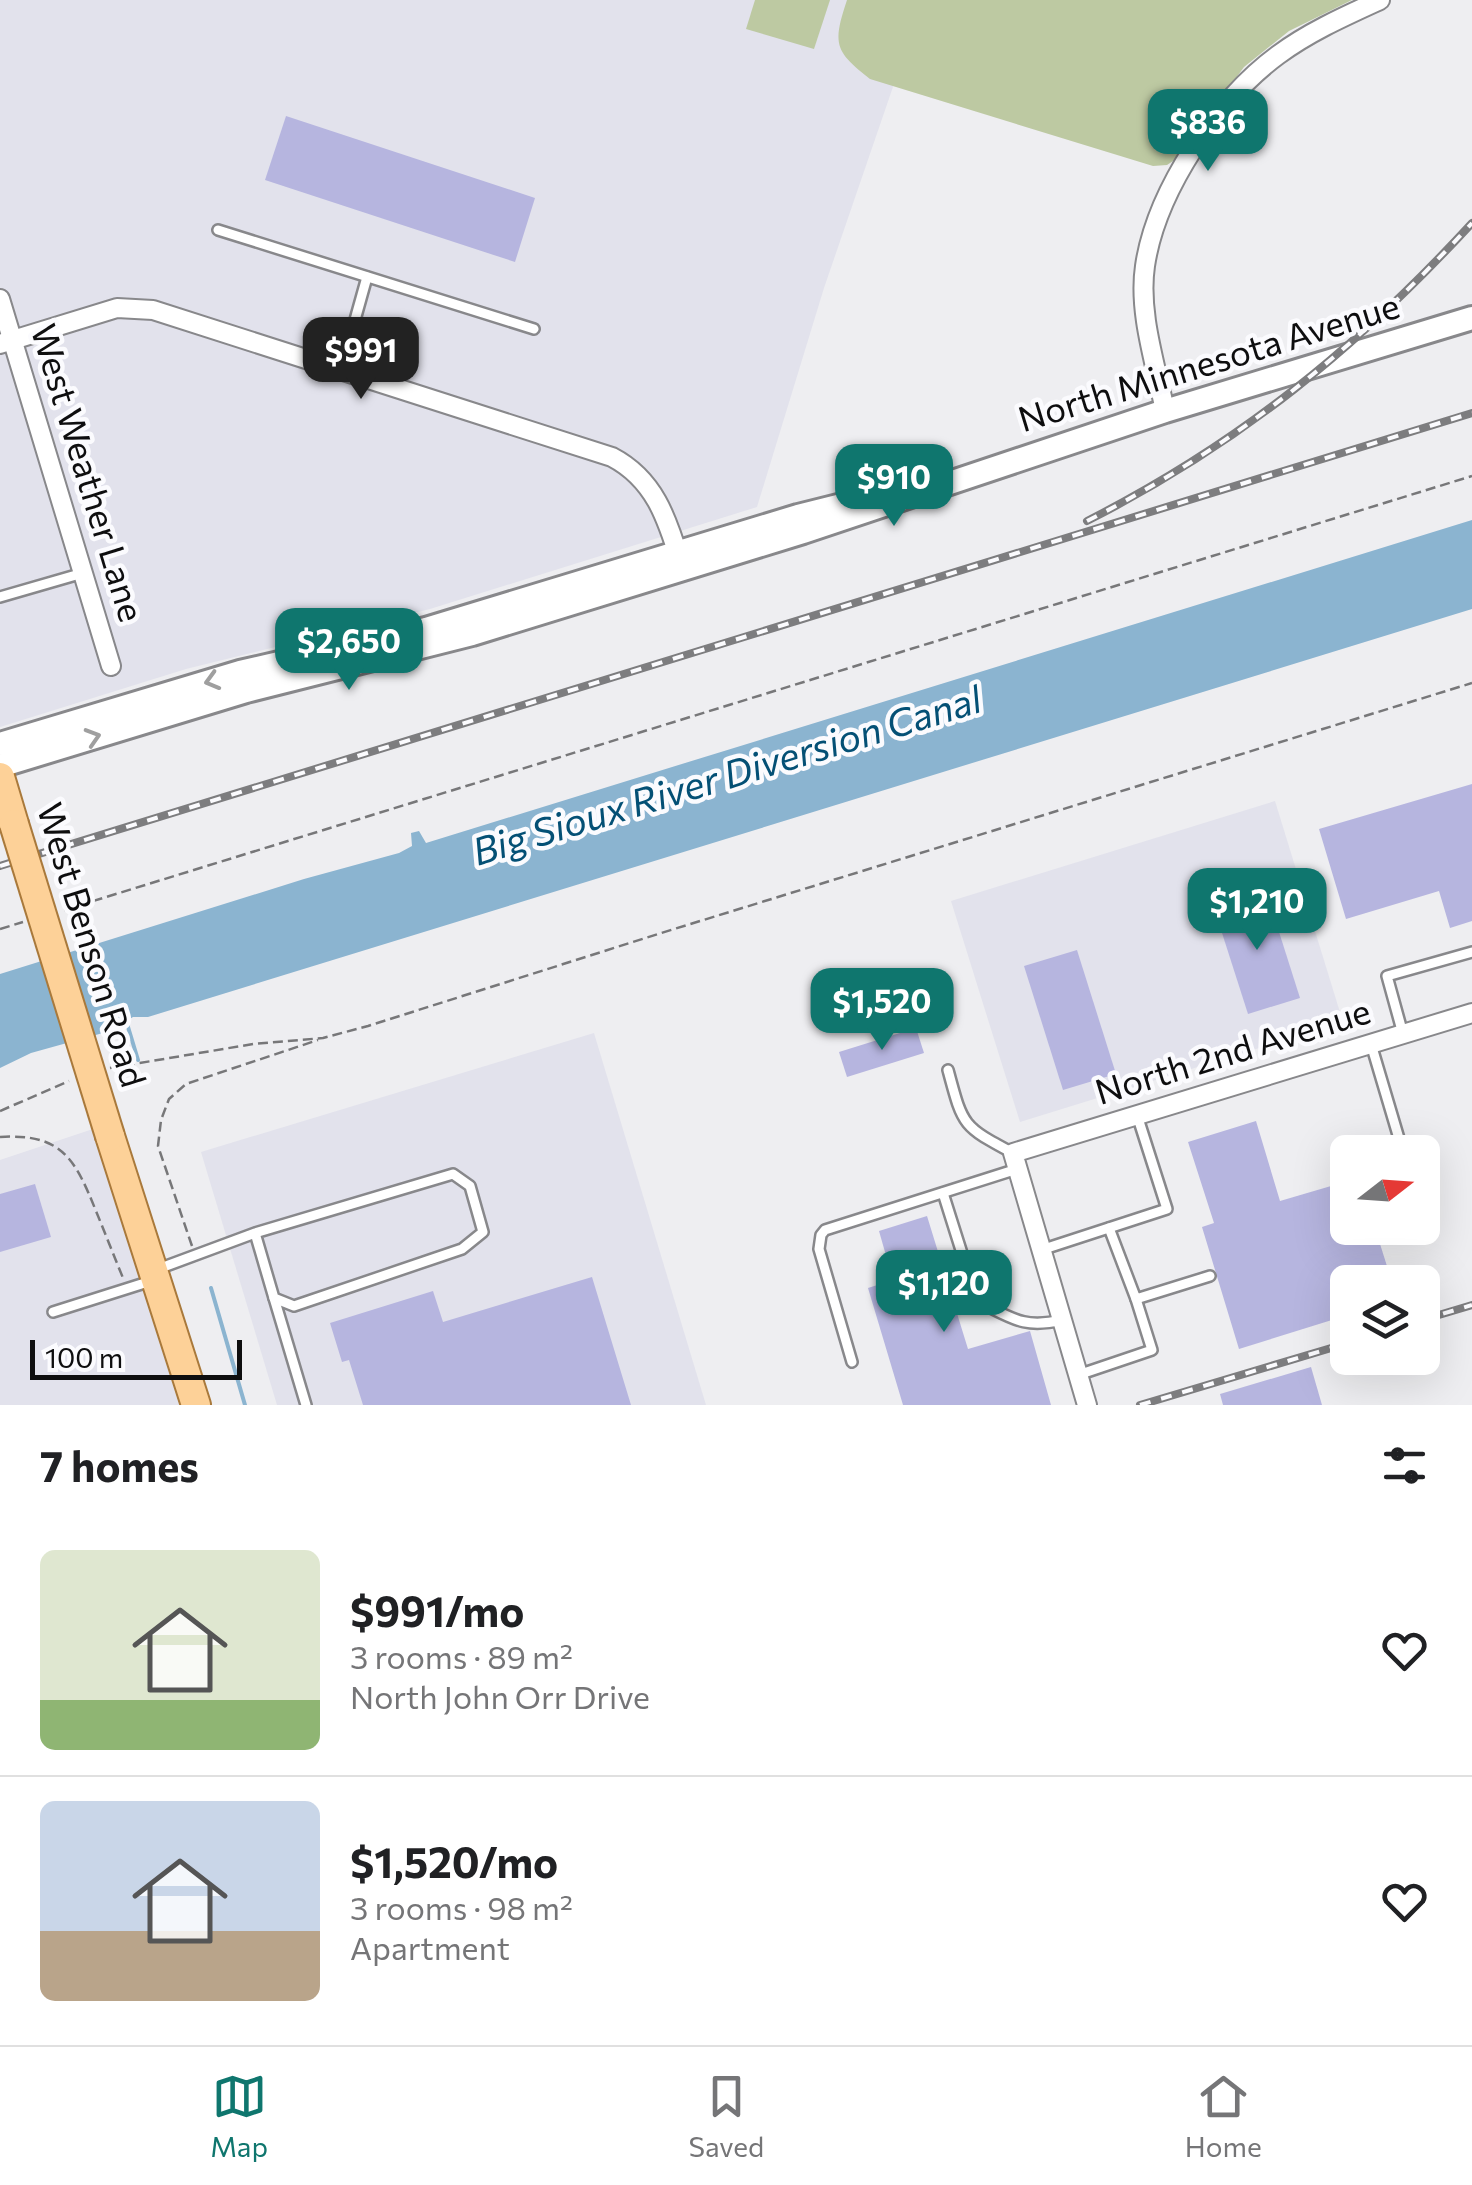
<!DOCTYPE html>
<html lang="en">
<head>
<meta charset="utf-8">
<style>
	:root { --surface:#fff; --page:#f2f2f2; --text:#202124; --muted:#757577; --line:#e0e0e0; --accent:#0f766e }
	body { margin:0; font-family:Commissioner,sans-serif; background:var(--page); color:var(--text); height:100vh; display:flex; flex-direction:column; font-size:38px; white-space:nowrap }
	* { box-sizing:border-box; margin:0 }
	p { font-size:32px; color:var(--muted) }
	.icon { flex:none; width:55px; height:55px; fill:none; stroke:currentColor; stroke-width:2; stroke-linecap:round; stroke-linejoin:round }
	.map { position:relative; height:1405px; overflow:hidden }
	.drawer { display:flex; flex-direction:column; background:var(--surface); flex:1 }
	.drawer>* { flex:none }
	.needle { width:65px; rotate:73deg }
	.controls { position:absolute; left:1330px; top:1135px; display:grid; gap:20px }
	.controls a { display:grid; place-items:center; width:110px; height:110px; border-radius:15px; background:var(--surface); box-shadow:0 10px 40px #0002; font-size:50px }
	.scale { position:absolute; left:30px; bottom:25px; width:212px; box-sizing:border-box; padding-left:10px; border:5px solid #0e0e0f; border-top:0; font-size:28px; line-height:35px; white-space:nowrap; color:#0e0e0f; -webkit-text-stroke:8px #fbfbfe; paint-order:stroke }
	.price { position:absolute; translate:-50% -85px; padding:0 22px; border-radius:20px; background:var(--accent); color:#fff; font-size:32px; line-height:65px; filter:drop-shadow(0 2px 5px #0008) }
	.price::after { content:''; position:absolute; left:50%; top:60px; width:30px; height:22px; margin-left:-15px; background:inherit; clip-path:polygon(0 0,100% 0,50% 100%) }
	.price.active { background:#222; color:#fff }
	ul { padding:0; list-style:none }
	li { display:flex; align-items:center; gap:30px; height:250px; padding:0 40px }
	li+li { border-top:2px solid var(--line) }
	li span { display:grid; place-items:center; flex:none; width:280px; height:200px; border-radius:15px; color:#555 }
	li>.icon { margin-inline-start:auto }
	span .icon { width:120px; height:120px; fill:#fffc; stroke-width:1 }
	li b { font-size:42px }
	h2 { display:flex; justify-content:space-between; align-items:center; height:120px; padding:0 40px; font-size:42px }
	.menu { display:flex; justify-content:space-around; align-items:center; height:140px; border-top:2px solid var(--line); background:var(--surface); font-size:28px; color:var(--muted) }
	.menu a { display:grid; justify-items:center; gap:5px }
	.menu .active { color:var(--accent) }
	.map>svg:first-child { display:block }
</style>
</head>
<body>
<div class="map">
<svg width="1472" height="1405" viewBox="0 0 1472 1405">
	<rect width="100%" height="100%" fill="#eeeef1"/>
	<g fill="#e2e2ec">
		<path d="M0,0H962L918,14L824,288L757,507L430,609L186,669L0,727Z"/>
		<path d="M1275,801L1343,1022L1020,1122L951,901Z"/>
		<path d="M594,1033L706,1405H277L201,1152Z"/>
		<path d="M93,1129L179,1405H0V1160Z"/>
	</g>
	<g fill="#bdc9a2">
		<path d="M755,0H830L814,49L746,29Z"/>
		<path d="M847,0H1352L1289,31L1244,67L1176,159L1167,165L1153,166L870,79C835,51 832,45 847,0Z"/>
	</g>
	<path fill="#8bb4d0" d="M1472,520V609L148,1017H133L110,1031L31,1053L0,1068V974L304,879L399,853L412,846L411,833L419,831L426,843Z"/>
	<g fill="none" stroke-linecap="round" stroke-linejoin="round">
		<g stroke="#8bb4d0" stroke-width="4">
			<path d="M125,1017L138,1060"/>
			<path d="M211,1288L245,1405"/>
		</g>
	</g>
	<g fill="#b6b5df">
		<path d="M286,116L535,198L515,262L265,180Z"/>
		<path d="M1472,784V921L1450,928L1439,891L1346,919L1319,829Z"/>
		<path d="M1266,891L1300,998L1248,1014L1214,908Z"/>
		<path d="M1077,950L1116,1074L1063,1090L1024,966Z"/>
		<path d="M916,1028L924,1053L847,1077L839,1052Z"/>
		<path d="M1256,1121L1280,1201L1348,1181V1228H1375L1392,1282H1348V1315L1239,1349L1202,1227L1214,1223L1188,1142Z"/>
		<path d="M35,1184L51,1237L0,1252V1194Z"/>
		<path d="M927,1216L968,1349L1030,1331L1051,1405H903L868,1288L893,1280L879,1231Z"/>
		<path d="M592,1277L631,1405H363L349,1360L342,1362L330,1323L433,1291L443,1322Z"/>
		<path d="M1311,1367L1322,1405H1223L1220,1394Z"/>
	</g>
	<g fill="none" stroke-linecap="round" stroke-linejoin="round">
		<defs>
			<g id="lane">
				<path d="M218,230L534,329"/>
				<path d="M341,370L367,277"/>
				<path d="M0,597L83,573"/>
				<path d="M1403,1034L1387,976L1472,952"/>
				<path d="M1371,1044L1403,1152"/>
				<path d="M948,1070C963,1126 962,1126 1013,1153"/>
				<path d="M943,1193L977,1301C1012,1318 1023,1329 1062,1320"/>
				<path d="M1422,1215L1423,1217"/>
				<path d="M1109,1228L1136,1299L1210,1276"/>
				<path d="M1041,1250L1167,1209L1137,1115"/>
				<path d="M158,1269L255,1233L453,1174L470,1186L483,1232L462,1249L294,1306L274,1298L255,1233"/>
				<path d="M274,1298L306,1405"/>
				<path d="M53,1312L151,1281"/>
				<path d="M852,1362L819,1249L821,1235L825,1230L1017,1169"/>
				<path d="M1078,1375L1152,1350L1136,1299"/>
			</g>
			<g id="street">
				<path d="M0,299L111,666"/>
				<path d="M0,344L117,308L153,310L612,457C654,479 667,518 680,561"/>
				<path d="M1165,411C1156,365 1138,313 1145,266C1156,191 1218,99 1278,55C1309,32 1345,16 1380,0"/>
				<path d="M1087,1405L1013,1153L1472,1013"/>
			</g>
			<g id="secondary">
				<path d="M0,744L240,672L426,629L798,516L842,505"/>
				<path d="M0,766L246,691L472,634L803,532L1165,411L1472,318"/>
			</g>
			<g id="primary">
				<path d="M0,777L14,824"/>
				<path d="M110,1136L196,1405"/>
			</g>
		</defs>
		<use href="#lane" stroke="#88888b" stroke-width="14"/>
		<use href="#street" stroke="#88888b" stroke-width="22"/>
		<use href="#secondary" stroke="#88888b" stroke-width="28"/>
		<use href="#primary" stroke="#a9793b" stroke-width="32"/>
		<g stroke="#777779" stroke-width="2.5" stroke-dasharray="10 5" stroke-linecap="butt">
			<path d="M64,910L1472,476"/>
			<path d="M0,929L23,922"/>
			<path d="M110,1068L253,1044L323,1038L368,1026L658,934L1472,683"/>
			<path d="M0,1111L69,1081"/>
			<path d="M0,1137C62,1133 75,1159 96,1211C105,1233 114,1256 123,1278"/>
			<path d="M192,1246L158,1146L161,1120L169,1099L186,1084L318,1040"/>
		</g>
		<use href="#lane" stroke="#fff" stroke-width="9"/>
		<use href="#street" stroke="#fff" stroke-width="18"/>
		<use href="#secondary" stroke="#fff" stroke-width="22"/>
		<use href="#primary" stroke="#fdd198" stroke-width="28"/>
		<defs>
			<g id="rail">
				<path d="M1087,521C1239,444 1357,348 1472,223"/>
				<path d="M0,866L1472,413"/>
				<path d="M1422,1320L1472,1305"/>
				<path d="M1140,1405L1348,1343"/>
			</g>
		</defs>
		<use href="#rail" stroke="#7d7d7f" stroke-width="8"/>
		<use href="#rail" stroke="#fbfbfe" stroke-width="4" stroke-dasharray="11" stroke-linecap="butt"/>
		<defs>
			<path id="primary-bridge" d="M14,824L110,1136"/>
		</defs>
		<use href="#primary-bridge" stroke="#a9793b" stroke-width="32" stroke-linecap="butt"/>
		<use href="#primary-bridge" stroke="#fdd198" stroke-width="28"/>
	</g>
	<defs><path id="oneway-chevron" d="M-2-3.5L2.5 0L-2 3.5" fill="none" stroke-width="1.6" stroke-linecap="round" stroke-linejoin="round" transform="scale(2.5)"/></defs>
	<g stroke="#9f9f9f">
		<use href="#oneway-chevron" transform="translate(212 681) rotate(164)"/>
		<use href="#oneway-chevron" transform="translate(93 737) rotate(-17)"/>
	</g>
	<g text-anchor="middle" stroke-width="9" stroke-linejoin="round" paint-order="stroke">
		<g font-size="35" fill="#0e0e0f" stroke="#fbfbfe">
			<text transform="translate(1209 363) rotate(-17)" y="12">North Minnesota Avenue</text>
			<text transform="translate(87 473) rotate(73)" y="12">West Weather Lane</text>
			<text transform="translate(91 945) rotate(73)" y="12">West Benson Road</text>
			<text transform="translate(1233 1052) rotate(-17)" y="12">North 2nd Avenue</text>
		</g>
		<g font-size="38" font-style="italic" fill="#045075" stroke="#fbfbfe">
			<text transform="translate(727 776) rotate(-17)" y="13">Big Sioux River Diversion Canal</text>
		</g>
	</g>
</svg>
<div class="controls">
<a><svg class="needle" viewBox="-14 -14 28 28"><path d="M0-13l5 13h-10z" fill="#e53935"/><path d="M0 13l5-13h-10z" fill="#757577"/></svg></a>
<a><svg class="icon" aria-label="layers" viewBox="0 0 24 24"><path d="M12 4l9 5-9 5-9-5zM3 14l9 5 9-5"/></svg></a>
</div>
<div class="scale">100 m</div>
<b class="price" style="left:1208px;top:174px">$836</b>
<b class="price active" style="left:361px;top:402px">$991</b>
<b class="price" style="left:894px;top:529px">$910</b>
<b class="price" style="left:349px;top:693px">$2,650</b>
<b class="price" style="left:1257px;top:953px">$1,210</b>
<b class="price" style="left:882px;top:1053px">$1,520</b>
<b class="price" style="left:944px;top:1335px">$1,120</b>
</div>
<section class="drawer">
<h2>7 homes<svg class="icon" aria-label="filters" viewBox="0 0 24 24"><path d="M4 7h16M4 17h16"/><circle cx="9" cy="7" r="2"/><circle cx="15" cy="17" r="2"/></svg></h2>
<ul>
<li><span style="background:linear-gradient(#dfe7d0 75%,#8fb573 0)"><svg class="icon" aria-label="home" viewBox="0 0 24 24"><path d="M3 11l9-7 9 7M6 9v11h12V9"/></svg></span><div><b>$991/mo</b><p>3 rooms · 89 m²</p><p>North John Orr Drive</p></div><svg class="icon" aria-label="heart" viewBox="0 0 24 24"><path d="M12 20l-8-8c-3-5 5-10 8-4 3-6 11-1 8 4z"/></svg></li>
<li><span style="background:linear-gradient(#c9d6e8 65%,#b9a48a 0)"><svg class="icon" aria-label="home" viewBox="0 0 24 24"><path d="M3 11l9-7 9 7M6 9v11h12V9"/></svg></span><div><b>$1,520/mo</b><p>3 rooms · 98 m²</p><p>Apartment</p></div><svg class="icon" aria-label="heart" viewBox="0 0 24 24"><path d="M12 20l-8-8c-3-5 5-10 8-4 3-6 11-1 8 4z"/></svg></li>
</ul>
</section>
<nav class="menu">
<a class="active"><svg class="icon" aria-label="map" viewBox="0 0 24 24"><path d="M3 6l6-2 6 2 6-2v14l-6 2-6-2-6 2zM9 4v14M15 6v14"/></svg>Map</a>
<a><svg class="icon" aria-label="saved" viewBox="0 0 24 24"><path d="M7 4h10v16l-5-4-5 4z"/></svg>Saved</a>
<a><svg class="icon" aria-label="home" viewBox="0 0 24 24"><path d="M3 11l9-7 9 7M6 9v11h12V9"/></svg>Home</a>
</nav>
</body>
</html>
